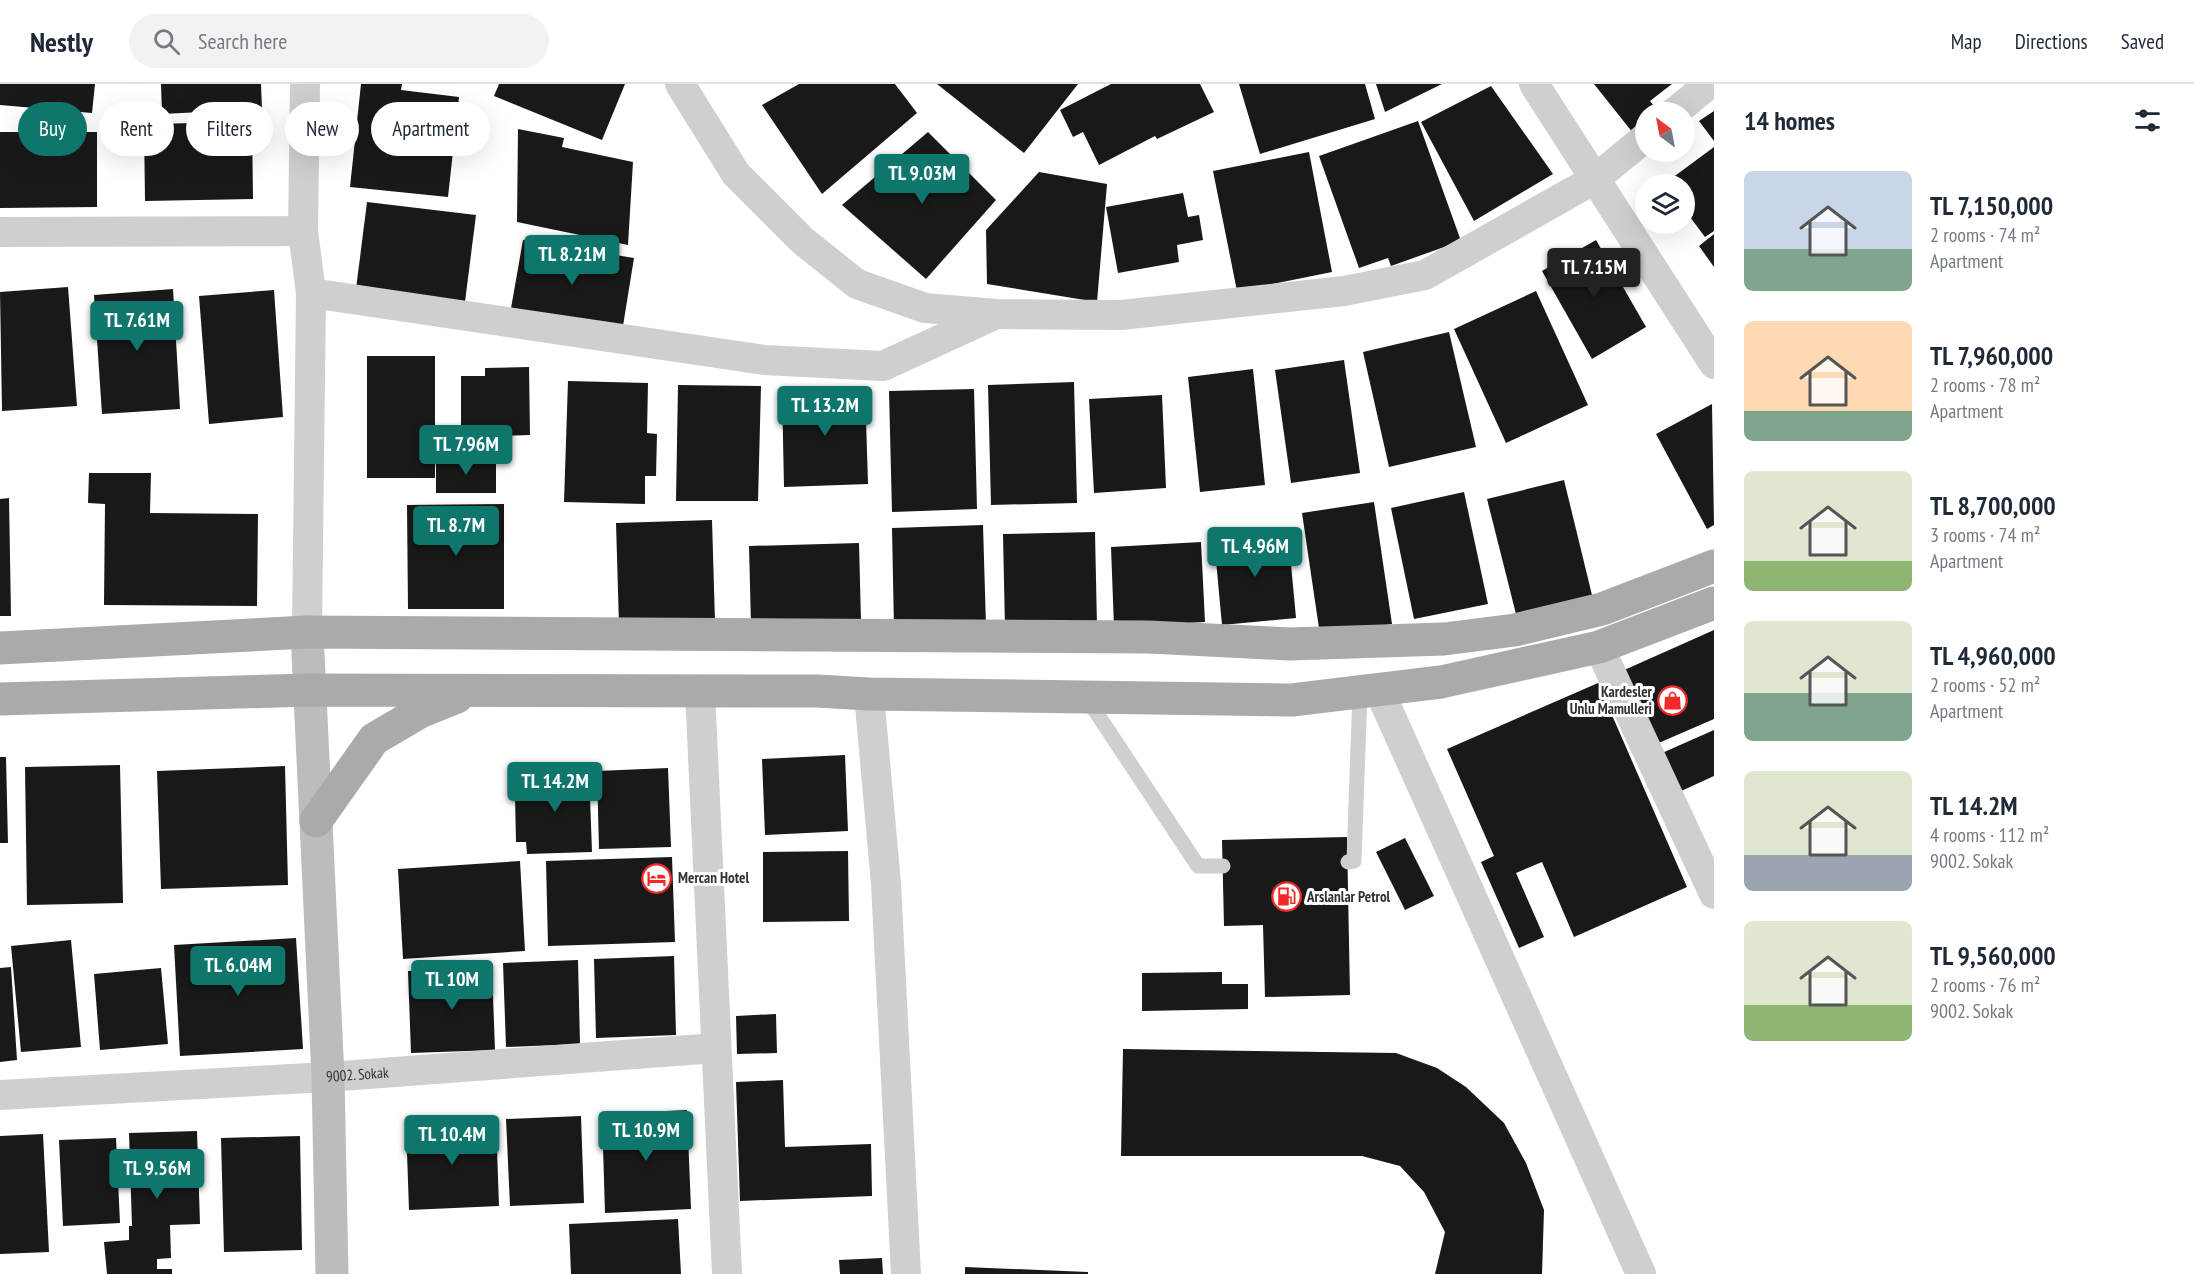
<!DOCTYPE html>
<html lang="en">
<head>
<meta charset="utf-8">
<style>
	:root { --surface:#fff; --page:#f2f2f3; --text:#1f2937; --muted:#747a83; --line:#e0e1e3; --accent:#0f766e }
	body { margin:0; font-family:"PT Sans Narrow",sans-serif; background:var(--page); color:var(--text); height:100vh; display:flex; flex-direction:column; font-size:22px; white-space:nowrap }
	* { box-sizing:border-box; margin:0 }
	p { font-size:20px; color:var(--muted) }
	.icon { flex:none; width:33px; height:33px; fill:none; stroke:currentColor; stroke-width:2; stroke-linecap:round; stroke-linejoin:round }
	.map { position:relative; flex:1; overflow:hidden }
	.sheet { display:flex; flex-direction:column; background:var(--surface); width:480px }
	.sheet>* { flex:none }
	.guide { position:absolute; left:18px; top:18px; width:570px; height:54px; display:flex; gap:12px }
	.needle { width:39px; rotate:328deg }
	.fabs { position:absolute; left:1635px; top:18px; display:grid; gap:12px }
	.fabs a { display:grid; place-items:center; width:60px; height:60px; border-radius:50%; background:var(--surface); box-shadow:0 6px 24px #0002; font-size:30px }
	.price { position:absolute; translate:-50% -51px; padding:0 14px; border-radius:6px; background:var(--accent); color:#fff; font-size:20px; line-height:39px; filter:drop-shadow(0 2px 3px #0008) }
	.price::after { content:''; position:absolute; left:50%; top:36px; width:18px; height:14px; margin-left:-9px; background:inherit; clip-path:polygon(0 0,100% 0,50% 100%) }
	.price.active { background:#222; color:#fff }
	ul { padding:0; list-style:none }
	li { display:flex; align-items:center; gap:18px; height:150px; padding:0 30px }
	li span { display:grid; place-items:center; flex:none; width:168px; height:120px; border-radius:9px; color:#555 }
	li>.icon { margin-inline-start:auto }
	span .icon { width:72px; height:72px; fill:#fffc; stroke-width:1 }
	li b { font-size:26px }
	h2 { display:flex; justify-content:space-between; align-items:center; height:72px; padding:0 30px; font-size:26px }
	.chip { padding:0 21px; border-radius:27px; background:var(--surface); box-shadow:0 6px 24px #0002; font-size:21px; line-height:54px }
	.chip.active { background:var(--accent); color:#fff }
	header { display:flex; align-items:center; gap:36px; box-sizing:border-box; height:84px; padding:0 30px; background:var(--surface); border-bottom:2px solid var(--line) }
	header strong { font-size:28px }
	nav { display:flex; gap:33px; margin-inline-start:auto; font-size:21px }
	.search { width:420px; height:54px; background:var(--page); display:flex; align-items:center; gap:15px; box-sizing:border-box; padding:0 21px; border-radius:33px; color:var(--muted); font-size:22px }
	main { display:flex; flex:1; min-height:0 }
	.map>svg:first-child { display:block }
</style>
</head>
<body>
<header>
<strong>Nestly</strong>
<div class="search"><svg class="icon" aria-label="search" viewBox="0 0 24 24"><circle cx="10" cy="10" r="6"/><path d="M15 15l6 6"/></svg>Search here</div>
<nav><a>Map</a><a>Directions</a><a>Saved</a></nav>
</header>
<main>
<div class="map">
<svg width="1714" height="1190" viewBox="0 0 1714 1190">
	<rect width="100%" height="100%" fill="#fff"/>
	<g fill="#191919">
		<path d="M0,0H95L92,29L0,21Z"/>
		<path d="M161,0H261L262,25L162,30Z"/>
		<path d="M361,0H402L401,6L459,13L448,113L350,103Z"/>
		<path d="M499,0H625L602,56L494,12Z"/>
		<path d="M799,0H895L917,29L822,110L762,21Z"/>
		<path d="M937,0H1078L1024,69Z"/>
		<path d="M1111,0H1200L1214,28L1157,55L1155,52L1099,81L1083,48L1073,53L1060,26Z"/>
		<path d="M1239,0H1365L1375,35L1260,70Z"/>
		<path d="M1376,0H1442L1385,28Z"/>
		<path d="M1594,0H1672L1650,17L1659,28H1646V39L1633,49Z"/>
		<path d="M1491,2L1553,90L1474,137L1421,38Z"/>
		<path d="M1714,27V57L1699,37Z"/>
		<path d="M1418,37L1461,157L1391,182L1388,174L1359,184L1319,72Z"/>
		<path d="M252,38L253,115L145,117L144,40Z"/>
		<path d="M518,45L564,54L562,63L633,78L628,161L517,138Z"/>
		<path d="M0,48H97V123L0,124Z"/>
		<path d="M928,48L996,116L926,195L842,121Z"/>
		<path d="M1714,63V147L1705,153L1684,125V100H1664Z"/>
		<path d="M1309,68L1332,188L1237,207L1213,87Z"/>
		<path d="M1039,88L1107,100L1097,218L987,200L986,146Z"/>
		<path d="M1183,109L1188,133L1199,131L1203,156L1177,161L1179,178L1118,189L1106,123Z"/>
		<path d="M367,118L476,131L465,218L356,205Z"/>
		<path d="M1714,150V183L1699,162Z"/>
		<path d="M523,156L634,174L622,248L510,230Z"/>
		<path d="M1596,156L1646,243L1592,275L1542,187Z"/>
		<path d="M68,203L77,322L2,327L0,208Z"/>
		<path d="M173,205L180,325L102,330L94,211Z"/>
		<path d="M274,206L283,333L209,340L199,212Z"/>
		<path d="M1536,207L1588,321L1506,359L1454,245Z"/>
		<path d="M1449,248L1476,363L1389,383L1363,268Z"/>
		<rect x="367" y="272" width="68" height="122"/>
		<path d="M1344,276L1360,389L1291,399L1275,286Z"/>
		<path d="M529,283L530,351L461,353V292H485V284Z"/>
		<path d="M1253,285L1265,401L1200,408L1188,293Z"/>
		<path d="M568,297L648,299L647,349L657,350L656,392H645V420L564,418Z"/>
		<path d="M1074,298L1077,419L991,421L988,301Z"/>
		<path d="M678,301L761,302L758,417H676Z"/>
		<path d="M865,304L868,400L784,403L782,306Z"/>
		<path d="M974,305L977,425L892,428L889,307Z"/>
		<path d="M1162,311L1166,404L1094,409L1089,315Z"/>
		<path d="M1712,320L1714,441L1707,445L1656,350Z"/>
		<rect x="436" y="376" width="60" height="33"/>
		<path d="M89,389H151L150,429L258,430L257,522L104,521L105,420L88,419Z"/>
		<path d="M1564,396L1592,511L1516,530L1487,415Z"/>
		<path d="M1464,408L1488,520L1414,535L1391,424Z"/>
		<path d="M9,414L11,532H0V415Z"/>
		<path d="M1374,418L1392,540L1320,551L1302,429Z"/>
		<path d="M504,420V525H408L407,421Z"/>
		<path d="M712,436L715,538L619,541L616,439Z"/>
		<path d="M983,441L986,542L894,545L892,444Z"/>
		<path d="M1095,448L1097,543L1005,545L1003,450Z"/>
		<path d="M1288,448L1296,534L1222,541L1214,455Z"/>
		<path d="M1201,458L1205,538L1114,543L1111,463Z"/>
		<path d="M859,459L861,538L751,541L749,462Z"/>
		<path d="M1714,546V635L1654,661L1622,587Z"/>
		<path d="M1598,599L1687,803L1574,853L1542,778L1516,789L1544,853L1519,864L1481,778L1494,772L1447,665Z"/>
		<path d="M1714,646V692L1679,708L1662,669Z"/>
		<path d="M845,671L848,747L765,751L762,675Z"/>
		<path d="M0,673H6L8,759H0Z"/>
		<path d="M120,681L123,819L27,821L25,683Z"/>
		<path d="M285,682L288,801L161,805L157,687Z"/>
		<path d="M668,684L671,763L599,765L597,687Z"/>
		<path d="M589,686L592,768L527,770L526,758H516L515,713H525L524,688Z"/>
		<path d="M1347,753L1350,911L1265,913L1263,841L1224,842L1222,756Z"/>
		<path d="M1405,754L1434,812L1405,826L1376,768Z"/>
		<path d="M848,767L849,837L763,838V768Z"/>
		<path d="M672,773L675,858L548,862L546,777Z"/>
		<path d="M520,777L525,867L403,875L398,785Z"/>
		<path d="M296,854L303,965L180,972L174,861Z"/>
		<path d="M71,856L81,963L21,968L11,862Z"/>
		<path d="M674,872L676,951L596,954L594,875Z"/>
		<path d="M578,876L580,960L506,963L503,879Z"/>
		<path d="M11,883L17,976L0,978V884Z"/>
		<path d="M161,884L168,960L100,966L94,890Z"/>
		<path d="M492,884L495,966L411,969L408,887Z"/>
		<path d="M1222,888V900H1248V925L1142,927V889Z"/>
		<path d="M776,930L777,969L737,970L736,932Z"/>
		<path d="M1123,965L1396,969L1437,984L1466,1003L1504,1039L1526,1079L1544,1126L1542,1190H1435L1445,1148L1424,1108L1400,1082L1362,1072H1121Z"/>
		<path d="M783,996L785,1063L871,1060L872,1112L740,1117L736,998Z"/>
		<path d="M687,1026L691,1125L605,1129L602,1030Z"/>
		<path d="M581,1032L584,1119L510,1122L506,1035Z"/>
		<path d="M496,1037L499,1122L409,1126L406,1041Z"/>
		<path d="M197,1047L200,1140L170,1141L171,1174L157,1175V1185H172V1190H107L104,1158L129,1156V1142H132L129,1049Z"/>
		<path d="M43,1050L49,1168L0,1170V1052Z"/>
		<path d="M300,1052L302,1166L224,1168L221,1054Z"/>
		<path d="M116,1054L120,1139L63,1142L59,1056Z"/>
		<path d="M678,1135L681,1190H571L569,1140Z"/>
		<path d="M882,1174L883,1190H840L839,1176Z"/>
		<path d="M965,1183L1088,1188V1190H965Z"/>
	</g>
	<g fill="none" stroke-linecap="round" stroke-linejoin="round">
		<g stroke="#cfcfcf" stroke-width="15">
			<path d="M1086,613L1198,782H1223"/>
			<path d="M1348,778L1354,777L1360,608"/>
		</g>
		<g stroke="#cfcfcf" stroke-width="30">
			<path d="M305,0L303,147L311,209L307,548"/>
			<path d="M680,0L736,90L803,157L857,200L925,224L997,230L1121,231L1344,207L1425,191L1595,95L1646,53"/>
			<path d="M1534,0L1714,280"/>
			<path d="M1675,28L1709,0"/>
			<path d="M0,148L303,147"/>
			<path d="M311,209L764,276L883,282L994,231"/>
			<path d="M1599,563L1714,810"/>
			<path d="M1379,606L1641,1190"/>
			<path d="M700,607L727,1190"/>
			<path d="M869,610L886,800L906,1190"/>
			<path id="s1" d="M0,1011L328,993L716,964"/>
		</g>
		<path stroke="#bcbcbc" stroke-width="33" d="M307,548L328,993L332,1190"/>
		<g stroke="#aaa" stroke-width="33">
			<path d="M0,564L307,548L1149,553L1290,560L1444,555L1515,546L1602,525L1714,482"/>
			<path d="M0,615L310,606L817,607L869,610L1292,616L1441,598L1599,563L1714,519"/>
			<path d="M316,737L374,655L420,628L457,613"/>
		</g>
	</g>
	<defs>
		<symbol id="shop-ring" viewBox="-11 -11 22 22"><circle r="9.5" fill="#fff" stroke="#f32929" stroke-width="1.5"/><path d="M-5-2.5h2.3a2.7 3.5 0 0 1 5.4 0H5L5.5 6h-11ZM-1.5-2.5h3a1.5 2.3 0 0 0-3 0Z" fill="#f32929"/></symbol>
		<symbol id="hotel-ring" viewBox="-11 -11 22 22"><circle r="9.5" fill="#fff" stroke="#f32929" stroke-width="1.5"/><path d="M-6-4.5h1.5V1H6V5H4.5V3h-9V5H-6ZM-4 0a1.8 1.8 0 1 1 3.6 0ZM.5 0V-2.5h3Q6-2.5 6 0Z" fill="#f32929"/></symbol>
		<symbol id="fuel-ring" viewBox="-11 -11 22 22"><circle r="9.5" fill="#fff" stroke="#f32929" stroke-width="1.5"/><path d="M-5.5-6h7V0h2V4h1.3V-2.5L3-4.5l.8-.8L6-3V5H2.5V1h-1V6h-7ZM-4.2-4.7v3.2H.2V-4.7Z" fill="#f32929"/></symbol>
	</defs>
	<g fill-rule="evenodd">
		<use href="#shop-ring" x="1656" y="600" width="33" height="33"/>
		<use href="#hotel-ring" x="640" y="778" width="33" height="33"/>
		<use href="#fuel-ring" x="1270" y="796" width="33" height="33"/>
	</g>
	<g text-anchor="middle" stroke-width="6" stroke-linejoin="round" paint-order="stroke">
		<g font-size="15" font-weight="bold" fill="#323232" stroke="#fff" text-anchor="start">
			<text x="1652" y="613" text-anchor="end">Kardesler<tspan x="1652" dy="17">Unlu Mamulleri</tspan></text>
			<text x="678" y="799">Mercan Hotel</text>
			<text x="1307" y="818">Arslanlar Petrol</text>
		</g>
		<g font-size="15" fill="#323232" stroke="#fff">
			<text dy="5" stroke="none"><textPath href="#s1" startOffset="358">9002. Sokak</textPath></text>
		</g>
	</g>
</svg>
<div class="fabs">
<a><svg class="needle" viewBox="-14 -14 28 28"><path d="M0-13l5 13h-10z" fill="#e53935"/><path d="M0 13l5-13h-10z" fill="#747a83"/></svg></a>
<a><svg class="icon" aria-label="layers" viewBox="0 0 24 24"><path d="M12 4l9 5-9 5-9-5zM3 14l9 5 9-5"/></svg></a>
</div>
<b class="price" style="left:922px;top:121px">TL 9.03M</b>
<b class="price" style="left:572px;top:202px">TL 8.21M</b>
<b class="price active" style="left:1594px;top:215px">TL 7.15M</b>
<b class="price" style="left:137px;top:268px">TL 7.61M</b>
<b class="price" style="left:825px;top:353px">TL 13.2M</b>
<b class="price" style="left:466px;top:392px">TL 7.96M</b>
<b class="price" style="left:456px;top:473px">TL 8.7M</b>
<b class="price" style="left:1255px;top:494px">TL 4.96M</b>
<b class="price" style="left:555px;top:729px">TL 14.2M</b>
<b class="price" style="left:238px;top:913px">TL 6.04M</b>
<b class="price" style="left:452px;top:927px">TL 10M</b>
<b class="price" style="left:646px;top:1078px">TL 10.9M</b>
<b class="price" style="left:452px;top:1082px">TL 10.4M</b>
<b class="price" style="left:157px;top:1116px">TL 9.56M</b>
<div class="guide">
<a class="chip active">Buy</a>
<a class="chip">Rent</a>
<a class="chip">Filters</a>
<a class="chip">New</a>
<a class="chip">Apartment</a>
</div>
</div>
<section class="sheet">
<h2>14 homes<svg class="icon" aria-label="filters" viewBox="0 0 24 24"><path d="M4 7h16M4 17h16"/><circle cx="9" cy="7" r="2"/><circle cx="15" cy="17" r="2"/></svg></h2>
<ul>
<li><span style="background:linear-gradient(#c9d6e8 65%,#7fa58c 0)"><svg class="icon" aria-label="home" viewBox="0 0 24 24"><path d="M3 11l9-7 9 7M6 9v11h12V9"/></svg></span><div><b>TL 7,150,000</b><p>2 rooms · 74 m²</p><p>Apartment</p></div></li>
<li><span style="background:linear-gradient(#ffd9b3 75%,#7fa58c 0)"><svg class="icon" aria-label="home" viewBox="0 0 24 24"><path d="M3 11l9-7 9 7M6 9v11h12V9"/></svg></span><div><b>TL 7,960,000</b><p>2 rooms · 78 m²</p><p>Apartment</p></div></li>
<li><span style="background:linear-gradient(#dfe7d0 75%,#8fb573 0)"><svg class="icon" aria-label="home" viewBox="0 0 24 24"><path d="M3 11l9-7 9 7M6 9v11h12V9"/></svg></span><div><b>TL 8,700,000</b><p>3 rooms · 74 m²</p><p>Apartment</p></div></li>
<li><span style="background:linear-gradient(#dfe7d0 60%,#7fa58c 0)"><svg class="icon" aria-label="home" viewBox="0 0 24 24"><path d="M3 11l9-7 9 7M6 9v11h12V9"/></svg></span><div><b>TL 4,960,000</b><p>2 rooms · 52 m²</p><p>Apartment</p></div></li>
<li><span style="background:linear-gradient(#dfe7d0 70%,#9aa5b1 0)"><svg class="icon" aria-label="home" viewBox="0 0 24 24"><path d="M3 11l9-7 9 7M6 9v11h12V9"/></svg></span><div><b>TL 14.2M</b><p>4 rooms · 112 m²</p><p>9002. Sokak</p></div></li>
<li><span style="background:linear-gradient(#dfe7d0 70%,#8fb573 0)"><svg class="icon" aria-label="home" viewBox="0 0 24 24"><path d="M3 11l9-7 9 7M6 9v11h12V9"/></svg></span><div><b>TL 9,560,000</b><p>2 rooms · 76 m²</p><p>9002. Sokak</p></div></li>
</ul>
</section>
</main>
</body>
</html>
